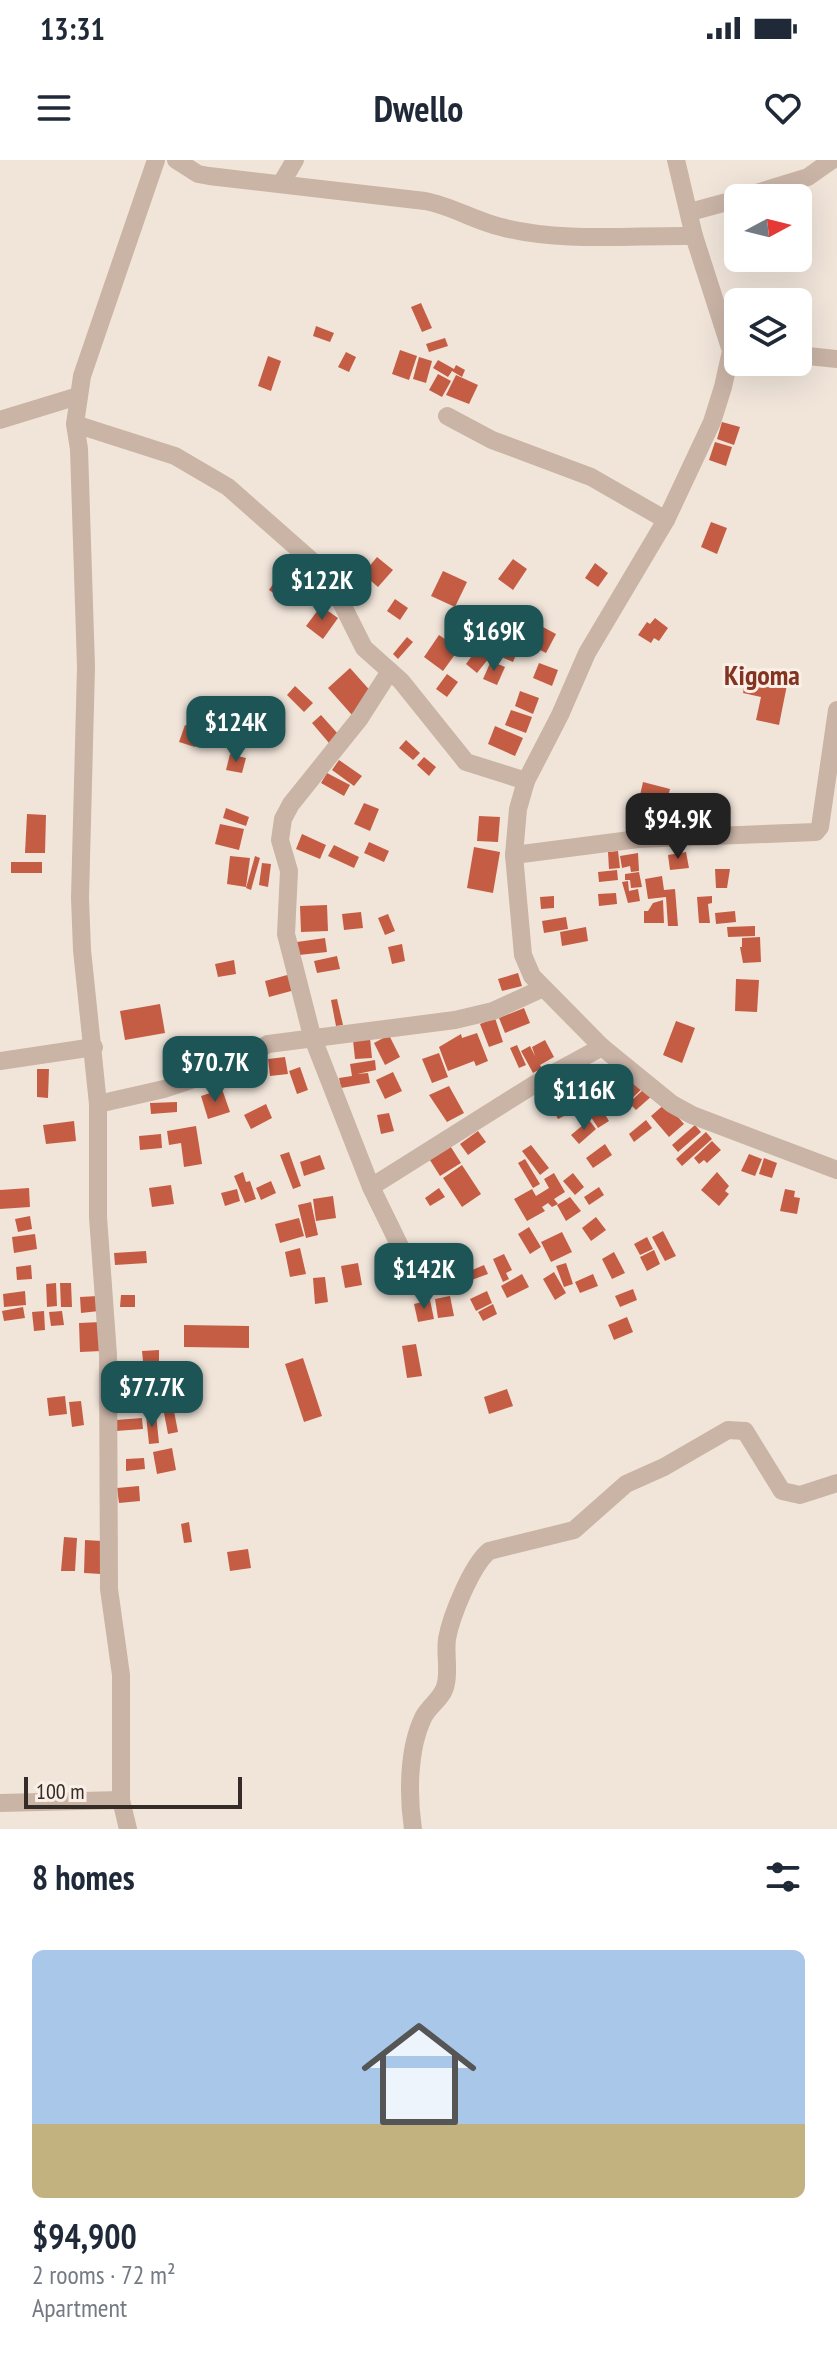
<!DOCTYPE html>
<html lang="en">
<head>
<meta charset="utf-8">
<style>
	:root { --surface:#fff; --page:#f2f2f3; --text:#1f2937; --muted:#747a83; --accent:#1d5556 }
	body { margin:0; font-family:"PT Sans Narrow",sans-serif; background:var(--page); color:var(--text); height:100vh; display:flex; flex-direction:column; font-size:30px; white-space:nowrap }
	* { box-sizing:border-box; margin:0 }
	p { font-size:26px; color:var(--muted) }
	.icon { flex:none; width:44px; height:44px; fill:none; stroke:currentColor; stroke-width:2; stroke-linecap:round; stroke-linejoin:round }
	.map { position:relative; height:1669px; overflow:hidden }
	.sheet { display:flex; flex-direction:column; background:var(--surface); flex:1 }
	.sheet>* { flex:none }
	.needle { width:52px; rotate:83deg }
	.tools { position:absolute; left:724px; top:24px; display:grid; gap:16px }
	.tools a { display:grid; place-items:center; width:88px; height:88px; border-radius:12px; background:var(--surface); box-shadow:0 8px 32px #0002; font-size:40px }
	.scale { position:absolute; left:24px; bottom:20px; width:218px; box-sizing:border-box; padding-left:8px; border:4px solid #352b27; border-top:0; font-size:22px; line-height:28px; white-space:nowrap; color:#352b27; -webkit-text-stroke:6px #f9efe6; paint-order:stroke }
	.price { position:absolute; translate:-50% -68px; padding:0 18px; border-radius:16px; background:var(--accent); color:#fff; font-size:26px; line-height:52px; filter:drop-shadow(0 2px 4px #0008) }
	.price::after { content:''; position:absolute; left:50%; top:48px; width:24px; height:18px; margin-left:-12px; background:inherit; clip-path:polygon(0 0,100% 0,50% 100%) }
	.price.active { background:#222; color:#fff }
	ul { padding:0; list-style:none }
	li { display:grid; align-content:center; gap:16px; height:424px; padding:0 32px }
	li span { display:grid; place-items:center; height:248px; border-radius:12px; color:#555 }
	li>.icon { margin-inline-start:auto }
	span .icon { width:144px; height:144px; fill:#fffc; stroke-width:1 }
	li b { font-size:34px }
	h2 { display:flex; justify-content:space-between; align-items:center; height:96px; padding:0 32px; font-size:34px }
	.status { display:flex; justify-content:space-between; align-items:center; height:56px; padding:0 40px; background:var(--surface); direction:ltr }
	.status svg { height:22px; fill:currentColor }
	header { display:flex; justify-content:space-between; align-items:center; height:104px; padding:0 32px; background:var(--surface); font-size:36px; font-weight:800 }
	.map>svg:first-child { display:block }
</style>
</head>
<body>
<div class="status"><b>13:31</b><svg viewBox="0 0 49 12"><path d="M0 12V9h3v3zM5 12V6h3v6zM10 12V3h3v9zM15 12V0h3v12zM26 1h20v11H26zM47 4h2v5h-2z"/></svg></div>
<header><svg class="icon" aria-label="menu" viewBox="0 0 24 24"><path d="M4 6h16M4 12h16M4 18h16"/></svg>Dwello<svg class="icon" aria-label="heart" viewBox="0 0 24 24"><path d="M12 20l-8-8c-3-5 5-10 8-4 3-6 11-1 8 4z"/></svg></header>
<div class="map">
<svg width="837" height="1669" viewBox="0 0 837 1669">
	<rect width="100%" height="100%" fill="#f1e5da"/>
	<g fill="#c55d44">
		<path d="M421,143L432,168L422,172L411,147Z"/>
		<path d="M316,166L334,173L330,182L313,176Z"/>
		<path d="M445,178L448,186L429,192L426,184Z"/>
		<path d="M400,190L417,196L409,220L392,214Z"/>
		<path d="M346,192L356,197L349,212L338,207Z"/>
		<path d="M268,196L281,201L271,231L258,226Z"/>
		<path d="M419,197L432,201L426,223L413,219Z"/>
		<path d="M438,200L454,209L456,205L465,210L462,217L452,211L448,217L433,208Z"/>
		<path d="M438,214L451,221L442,237L429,230Z"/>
		<path d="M456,215L478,225L469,244L446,235Z"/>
		<path d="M722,262L740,267L734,285L717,279Z"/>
		<path d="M715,282L732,287L726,306L709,300Z"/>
		<path d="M711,362L727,368L717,394L701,387Z"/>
		<path d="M377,397L393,410L378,427L363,414Z"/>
		<path d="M513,399L527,409L513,430L498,419Z"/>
		<path d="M595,403L608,413L598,427L585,418Z"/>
		<path d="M282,411L294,420L281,438L269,430Z"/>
		<path d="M443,411L467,422L455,447L431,436Z"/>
		<path d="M395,439L408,448L400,460L387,451Z"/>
		<path d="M321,446L338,458L323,479L306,466Z"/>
		<path d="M655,458L668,468L659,481L654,478L651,483L638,475L647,462L650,464Z"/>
		<path d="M541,466L556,474L546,493L530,485Z"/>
		<path d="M439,475L459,489L443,511L424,497Z"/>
		<path d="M407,477L413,482L398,499L393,494Z"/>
		<path d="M504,481L519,488L513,502L497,495Z"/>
		<path d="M477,489L489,498L477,513L466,504Z"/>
		<path d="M491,501L505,507L497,525L483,519Z"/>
		<path d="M539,503L558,510L552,526L533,518Z"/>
		<path d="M350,508L374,535L352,555L328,528Z"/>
		<path d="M747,512L788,520L779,565L756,560L761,537L743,533Z"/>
		<path d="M447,514L458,522L447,537L436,529Z"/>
		<path d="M295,526L313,543L304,552L287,535Z"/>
		<path d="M520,531L539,538L533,554L515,546Z"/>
		<path d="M248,543L264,554L254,567L239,556Z"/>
		<path d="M511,550L532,557L526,573L505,565Z"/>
		<path d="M321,555L339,575L329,583L312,563Z"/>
		<path d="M185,565L200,570L195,587L179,582Z"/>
		<path d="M495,566L523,578L515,596L488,584Z"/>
		<path d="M406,580L420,593L413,600L399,588Z"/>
		<path d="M230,594L246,598L242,613L226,610Z"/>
		<path d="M424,597L436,607L429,616L417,605Z"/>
		<path d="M339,600L362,616L354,626L332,610Z"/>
		<path d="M327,613L350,625L344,636L321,623Z"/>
		<path d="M643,622L670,629L664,652L644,651L646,646L638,644Z"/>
		<path d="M364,643L379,649L370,671L354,664Z"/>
		<path d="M707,643L708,663L686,664L685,644Z"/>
		<path d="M226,648L249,657L246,666L223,658Z"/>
		<path d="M27,654L46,655L45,693H25Z"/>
		<path d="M479,656L500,657L498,682L477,681Z"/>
		<path d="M220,664L244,669L239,690L215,684Z"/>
		<path d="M302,674L326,685L320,699L296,689Z"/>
		<path d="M369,682L389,691L384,702L364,693Z"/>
		<path d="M334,685L359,697L354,708L328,696Z"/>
		<path d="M474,687L500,692L493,733L467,728Z"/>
		<path d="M618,691L620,708L609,709L608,692Z"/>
		<path d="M686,692L689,708L670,710L668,695Z"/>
		<path d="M638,693L639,711L631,712L630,706L622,708L620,696Z"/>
		<path d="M230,696L250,698L246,727L227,724Z"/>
		<path d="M255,696L260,698L251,730L246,728Z"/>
		<rect x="11" y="702" width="31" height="11"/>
		<path d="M262,703L271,704L268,727L259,725Z"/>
		<path d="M715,709H730L727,728H716Z"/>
		<path d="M617,710L618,720L599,722L598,712Z"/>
		<path d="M639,712L642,727L631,728L630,720H625V714Z"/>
		<path d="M662,716L664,730L675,729L678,766H668L666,737L648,739L645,719Z"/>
		<path d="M628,721L629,731L638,729L640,741L628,743L622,722Z"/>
		<path d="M616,733L617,744L599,746L598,734Z"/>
		<path d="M554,736V748L541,749L540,737Z"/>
		<path d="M712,736V743L708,744L710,763H699L697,737Z"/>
		<path d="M663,740L664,763H644V751H648L653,743Z"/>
		<path d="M327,745L328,771L301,772L300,746Z"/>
		<path d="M735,751L736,762L716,764L715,753Z"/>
		<path d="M361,752L363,768L344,770L342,754Z"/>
		<path d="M388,754L395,771L385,775L378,758Z"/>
		<path d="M566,757L568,769L544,773L542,761Z"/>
		<path d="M755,766V776L728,777L727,767Z"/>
		<path d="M586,767L588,781L562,786L560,772Z"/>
		<path d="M760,777L761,802L743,803L740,787H742V778Z"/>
		<path d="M325,778L327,792L299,795L297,782Z"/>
		<path d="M402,784L405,801L392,804L388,787Z"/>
		<path d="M337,796L340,809L317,813L314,801Z"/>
		<path d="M234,800L236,814L218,817L215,804Z"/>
		<path d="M518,813L522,826L502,831L498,819Z"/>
		<path d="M291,814L295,830L269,837L265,821Z"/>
		<path d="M736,819L759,820L757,852L735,851Z"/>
		<path d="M337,839L343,865L336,866L331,840Z"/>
		<path d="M160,844L165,873L125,880L120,851Z"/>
		<path d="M524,848L530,863L505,873L499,858Z"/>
		<path d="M495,858L503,882L489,887L480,864Z"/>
		<path d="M676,861L695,868L682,903L663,895Z"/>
		<path d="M477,873L488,901L476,906L474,901L448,911L439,887L461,874L462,878Z"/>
		<path d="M389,875L400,897L385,905L374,883Z"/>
		<path d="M370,878L372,898L355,899L353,880Z"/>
		<path d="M545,880L554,897L540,905L542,908L533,913L521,891L530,886L535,896L532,887Z"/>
		<path d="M517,885L526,905L519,908L510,888Z"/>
		<path d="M439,893L448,917L432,923L422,899Z"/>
		<path d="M285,897L288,914L270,916L268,899Z"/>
		<path d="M375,900L376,910L357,914L368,913L370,923L341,928L339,918L352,916L350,904Z"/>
		<path d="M300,907L308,930L297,934L289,911Z"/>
		<path d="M571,908L579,926L565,932L557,914Z"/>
		<path d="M37,909H49L48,938L37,937Z"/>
		<path d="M609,910L616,918L602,929L595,921Z"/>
		<path d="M630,911L644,927L628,942L614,927Z"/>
		<path d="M393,912L402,931L385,939L376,920Z"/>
		<path d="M449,926L464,953L447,962L429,935Z"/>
		<path d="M646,927L653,935L636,950L629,943Z"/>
		<path d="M222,929L230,952L208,959L201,936Z"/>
		<path d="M567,937L574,951L558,959L551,946Z"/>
		<path d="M177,942V952L151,954L150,943Z"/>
		<path d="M597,942L609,961L598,968L586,949Z"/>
		<path d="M666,943L684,964L669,977L651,956Z"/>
		<path d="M266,944L272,958L251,969L244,955Z"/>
		<path d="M389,953L394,971L381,974L377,955Z"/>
		<path d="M589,960L596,969L579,984L571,975Z"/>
		<path d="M646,960L652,968L634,982L629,974Z"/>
		<path d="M74,961L76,981L46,984L43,965Z"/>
		<path d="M695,965L701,972L678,992L672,985Z"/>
		<path d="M196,966L202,1004L184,1007L181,983L169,985L167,971Z"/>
		<path d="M478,971L486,982L468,995L460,984Z"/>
		<path d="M706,972L712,979L682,1006L676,999Z"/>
		<path d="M161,974L162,988L140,990L139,976Z"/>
		<path d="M712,981L721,990L707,1003L704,1000L699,1004L694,998Z"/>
		<path d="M449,984L461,1003L440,1016L428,997Z"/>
		<path d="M605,984L612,995L593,1008L586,998Z"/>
		<path d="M531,985L549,1008L540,1015L522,991Z"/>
		<path d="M289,992L301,1026L293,1029L280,995Z"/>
		<path d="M749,994L762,999L755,1016L741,1011Z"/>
		<path d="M320,995L325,1009L304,1016L300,1002Z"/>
		<path d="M764,998L777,1003L772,1018L759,1014Z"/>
		<path d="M525,999L540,1024L533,1028L518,1003Z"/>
		<path d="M462,1005L481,1034L462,1047L443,1018Z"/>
		<path d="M243,1012L246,1022L250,1021L256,1039L245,1043L234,1016Z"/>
		<path d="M717,1012L729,1026L725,1031L729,1034L719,1046L701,1030Z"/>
		<path d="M554,1013L565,1032L554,1039L558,1044L552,1047L548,1043L542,1047L545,1051L527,1061L514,1039L532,1029L536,1036L549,1028L544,1019Z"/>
		<path d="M573,1013L584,1027L575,1035L563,1021Z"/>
		<path d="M271,1021L276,1033L261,1040L256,1028Z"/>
		<path d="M171,1025L174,1044L152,1047L149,1028Z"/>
		<path d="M599,1027L604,1035L589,1045L584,1037Z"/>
		<path d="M29,1028L30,1047L0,1049V1030Z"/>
		<path d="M439,1028L445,1037L430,1046L425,1038Z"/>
		<path d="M237,1029L240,1041L225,1046L221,1033Z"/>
		<path d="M785,1029L795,1031L794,1037L800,1038L797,1054L780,1051Z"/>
		<path d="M333,1036L336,1058L316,1061L313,1039Z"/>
		<path d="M570,1037L581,1051L566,1061L557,1045Z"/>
		<path d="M311,1042L318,1075L306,1078L298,1045Z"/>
		<path d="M30,1056L32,1069L18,1072L15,1059Z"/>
		<path d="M596,1057L606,1070L591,1081L582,1068Z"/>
		<path d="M299,1058L304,1076L280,1083L275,1064Z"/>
		<path d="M529,1067L541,1087L530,1094L518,1074Z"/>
		<path d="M663,1071L676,1096L665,1101L652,1077Z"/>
		<path d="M562,1072L572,1092L551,1102L541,1082Z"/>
		<path d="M35,1074L37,1089L14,1093L12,1077Z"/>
		<path d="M647,1077L653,1089L640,1095L634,1084Z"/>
		<path d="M441,1084L445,1094L429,1100L425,1090Z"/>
		<path d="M300,1088L306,1114L290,1117L285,1092Z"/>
		<path d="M654,1090L660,1104L647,1111L640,1097Z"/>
		<path d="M146,1091L147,1103L115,1105L114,1093Z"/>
		<path d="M614,1092L625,1113L612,1119L602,1099Z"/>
		<path d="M504,1094L512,1110L506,1113L509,1119L503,1122L493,1099Z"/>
		<path d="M358,1103L362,1125L345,1128L341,1106Z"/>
		<path d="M566,1103L573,1124L564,1127L556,1106Z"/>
		<path d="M31,1105L32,1119L17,1120L16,1107Z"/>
		<path d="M484,1105L488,1114L466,1122L463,1114Z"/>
		<path d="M407,1109L415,1126L396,1135L388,1118Z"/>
		<path d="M554,1112L566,1133L555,1140L543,1119Z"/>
		<path d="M522,1114L529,1127L507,1138L501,1126Z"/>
		<path d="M593,1114L598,1126L580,1133L575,1122Z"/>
		<path d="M325,1117L328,1142L315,1144L313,1118Z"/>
		<path d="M56,1123L57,1146L47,1147L46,1124Z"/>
		<path d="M60,1123H71L72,1147H61Z"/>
		<path d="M633,1129L637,1140L620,1147L615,1136Z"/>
		<path d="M25,1131L26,1145L4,1147L3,1134Z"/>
		<path d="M487,1131L492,1143L476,1151L470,1139Z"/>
		<path d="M121,1135H135V1147H120Z"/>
		<path d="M98,1136L99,1151L81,1153L80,1137Z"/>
		<path d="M450,1136L454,1156L438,1158L435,1139Z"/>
		<path d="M430,1140L434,1159L418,1162L414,1144Z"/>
		<path d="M493,1144L497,1154L483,1161L478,1152Z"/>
		<path d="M23,1147L25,1158L4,1161L2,1151Z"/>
		<path d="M44,1151L45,1170L34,1171L32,1152Z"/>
		<path d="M62,1151L64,1165L51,1166L49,1152Z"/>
		<path d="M627,1157L633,1172L614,1180L608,1165Z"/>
		<path d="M101,1162L102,1191L80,1192L79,1163Z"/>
		<path d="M184,1165L249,1166V1188L184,1187Z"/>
		<path d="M416,1184L422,1216L407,1218L402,1186Z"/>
		<path d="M159,1190V1201H143L142,1191Z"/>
		<path d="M303,1198L322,1256L304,1262L285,1204Z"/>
		<path d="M507,1229L513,1246L489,1254L484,1237Z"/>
		<path d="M65,1236L67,1254L49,1256L47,1238Z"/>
		<path d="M152,1236L153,1251L129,1252L128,1237Z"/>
		<path d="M81,1241L84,1265L72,1267L69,1242Z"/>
		<path d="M174,1251L178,1272L168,1274L164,1253Z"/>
		<path d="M156,1254L159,1283L149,1284L146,1255Z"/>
		<path d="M142,1258L143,1269L116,1271V1260Z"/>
		<path d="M172,1288L176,1310L157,1314L153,1292Z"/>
		<path d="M144,1298L145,1309L126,1311V1299Z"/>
		<path d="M139,1326L140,1341L119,1343L117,1328Z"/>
		<path d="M189,1362L192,1382L184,1383L181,1364Z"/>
		<path d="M64,1377L77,1378L75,1411H61Z"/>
		<path d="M85,1380L102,1381L101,1414L84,1413Z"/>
		<path d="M248,1389L251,1408L230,1411L227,1392Z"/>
	</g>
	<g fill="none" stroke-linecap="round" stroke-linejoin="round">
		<g stroke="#c9b4a6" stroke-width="18">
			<path d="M176,0L198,14L209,16L425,41C452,46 475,61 501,67C562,83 632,75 694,76"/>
			<path d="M676,0L694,76L731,191L723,227L712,262L666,360L587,493L560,555L526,621L518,649L514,695L523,795L532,816L602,887L672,944L692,955L837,1010"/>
			<path d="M282,22L295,0"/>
			<path d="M740,38L808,17L832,0"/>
			<path d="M690,52L738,39"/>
			<path d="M798,195L837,199"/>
			<path d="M447,256L492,280L591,317L666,360"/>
			<path d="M0,260L78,236"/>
			<path d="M75,264L175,296L228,327L321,409L335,430L364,488L401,521L466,602L526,621"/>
			<path d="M390,511L360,558L291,644L283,659L280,680L289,711L286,774L312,876L371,1027L411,1109"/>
			<path d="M514,695L638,679L816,672L820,667L837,550"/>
			<path d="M0,901L94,887"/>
			<path d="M98,944L164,929L218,911L268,884L455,860L493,851L541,829"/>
			<path d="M371,1027L543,919L602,887"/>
			<path d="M0,1643L121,1640"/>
			<path d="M128,1669L121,1640V1515L109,1429L108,1195L98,1057V944L82,790L80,738L86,507L79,289L75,264L82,216L156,0"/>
			<path d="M413,1669C408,1636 408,1589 423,1558C429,1545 444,1538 446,1523C449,1509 445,1493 447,1479C451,1456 472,1405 489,1391L574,1370L626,1324L664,1307L728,1270L745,1271L782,1331L800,1335L837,1323"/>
		</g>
	</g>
	<g text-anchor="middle" stroke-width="6" stroke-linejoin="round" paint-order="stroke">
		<g font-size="28" font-weight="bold" fill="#833321" stroke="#f9efe6">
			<text x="762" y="525">Kigoma</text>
		</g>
	</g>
</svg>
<div class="tools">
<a><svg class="needle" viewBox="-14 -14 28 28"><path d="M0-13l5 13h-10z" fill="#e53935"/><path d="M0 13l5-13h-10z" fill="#747a83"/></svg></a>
<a><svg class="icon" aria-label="layers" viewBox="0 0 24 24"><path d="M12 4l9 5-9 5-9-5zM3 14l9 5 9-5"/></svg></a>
</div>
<div class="scale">100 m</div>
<b class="price" style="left:322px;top:462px">$122K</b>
<b class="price" style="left:494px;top:513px">$169K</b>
<b class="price" style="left:236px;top:604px">$124K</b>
<b class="price active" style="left:678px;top:701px">$94.9K</b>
<b class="price" style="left:215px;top:944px">$70.7K</b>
<b class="price" style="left:584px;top:972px">$116K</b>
<b class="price" style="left:424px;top:1151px">$142K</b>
<b class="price" style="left:152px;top:1269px">$77.7K</b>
</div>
<section class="sheet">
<h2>8 homes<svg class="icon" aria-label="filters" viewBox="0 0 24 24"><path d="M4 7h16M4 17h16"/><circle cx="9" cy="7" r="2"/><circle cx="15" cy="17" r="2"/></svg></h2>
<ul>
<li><span style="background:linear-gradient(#a9c7e8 70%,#c2b280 0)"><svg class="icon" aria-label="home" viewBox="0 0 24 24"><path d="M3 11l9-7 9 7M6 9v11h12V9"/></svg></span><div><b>$94,900</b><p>2 rooms · 72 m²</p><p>Apartment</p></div></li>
</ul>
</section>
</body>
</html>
